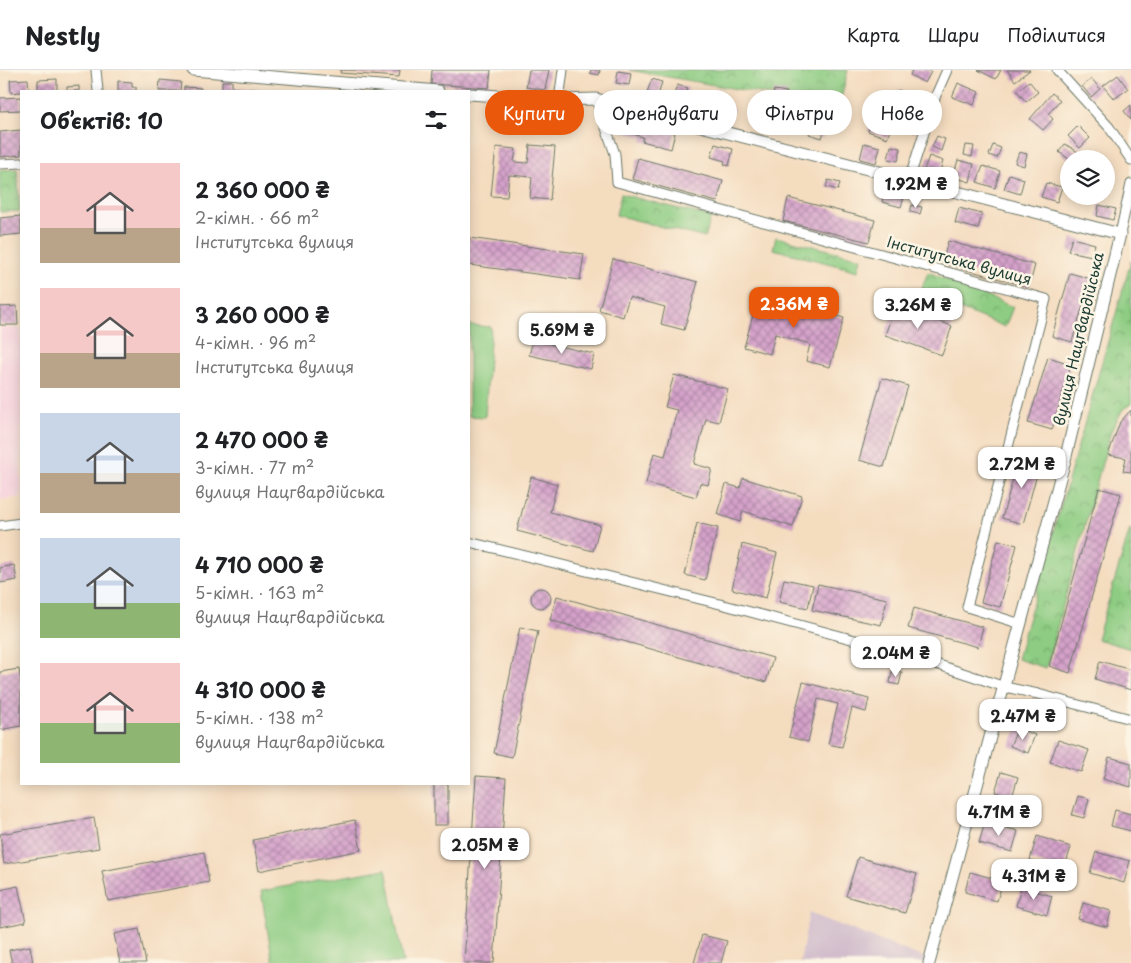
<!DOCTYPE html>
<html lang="uk">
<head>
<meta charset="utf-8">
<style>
	:root { --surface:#fff; --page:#f2f2f2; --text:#202124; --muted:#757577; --line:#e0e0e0; --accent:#ea580c }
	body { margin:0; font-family:"Playpen Sans",sans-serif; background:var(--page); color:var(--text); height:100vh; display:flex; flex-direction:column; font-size:19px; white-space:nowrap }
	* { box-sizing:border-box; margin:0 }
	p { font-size:16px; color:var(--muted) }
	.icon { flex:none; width:28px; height:28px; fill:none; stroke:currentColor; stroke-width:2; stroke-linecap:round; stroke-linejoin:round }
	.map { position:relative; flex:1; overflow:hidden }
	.side { position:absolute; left:20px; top:20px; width:450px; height:695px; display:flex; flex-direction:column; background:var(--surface); border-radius:0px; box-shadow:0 2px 12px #0003 }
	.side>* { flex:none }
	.top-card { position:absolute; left:485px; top:20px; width:475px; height:45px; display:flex; gap:10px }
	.tools { position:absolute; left:1060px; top:80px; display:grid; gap:10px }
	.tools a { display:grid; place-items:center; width:55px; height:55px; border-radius:50%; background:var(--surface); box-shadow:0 2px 12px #0003; font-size:25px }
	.price { position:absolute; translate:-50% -42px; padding:0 11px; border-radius:10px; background:#fff; color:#222; font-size:16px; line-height:32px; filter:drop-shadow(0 1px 2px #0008) }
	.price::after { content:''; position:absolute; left:50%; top:30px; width:15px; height:11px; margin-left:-8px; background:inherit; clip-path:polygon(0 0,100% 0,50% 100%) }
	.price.active { background:var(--accent); color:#fff }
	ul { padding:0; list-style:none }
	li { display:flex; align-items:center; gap:15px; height:125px; padding:0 20px }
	li span { display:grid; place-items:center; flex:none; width:140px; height:100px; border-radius:0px; color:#555 }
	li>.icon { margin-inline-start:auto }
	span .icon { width:60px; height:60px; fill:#fffc; stroke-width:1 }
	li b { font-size:21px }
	h2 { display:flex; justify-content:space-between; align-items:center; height:60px; padding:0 20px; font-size:21px }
	.pill { padding:0 18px; border-radius:22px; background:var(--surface); box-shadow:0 2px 12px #0003; font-size:18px; line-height:45px }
	.pill.active { background:var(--accent); color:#fff }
	header { display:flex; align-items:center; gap:30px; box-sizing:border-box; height:70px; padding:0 25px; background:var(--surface); border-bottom:1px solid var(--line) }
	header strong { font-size:24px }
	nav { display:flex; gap:28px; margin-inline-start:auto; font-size:18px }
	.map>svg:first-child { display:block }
</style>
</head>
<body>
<header>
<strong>Nestly</strong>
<nav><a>Карта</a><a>Шари</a><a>Поділитися</a></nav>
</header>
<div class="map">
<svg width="1131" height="893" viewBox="0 0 1131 893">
	<defs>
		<pattern id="park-crowns" width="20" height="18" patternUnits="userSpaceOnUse" patternTransform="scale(1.25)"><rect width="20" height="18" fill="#8dcc82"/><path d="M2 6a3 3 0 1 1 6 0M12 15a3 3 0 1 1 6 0" fill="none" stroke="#73a76b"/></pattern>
		<pattern id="building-cross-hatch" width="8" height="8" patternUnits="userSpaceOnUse" patternTransform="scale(1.25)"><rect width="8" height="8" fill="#d5a1ca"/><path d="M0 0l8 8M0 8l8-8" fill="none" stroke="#ac84a5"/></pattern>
	</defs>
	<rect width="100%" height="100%" fill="#fcf5e5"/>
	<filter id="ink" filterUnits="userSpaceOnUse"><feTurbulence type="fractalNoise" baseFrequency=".02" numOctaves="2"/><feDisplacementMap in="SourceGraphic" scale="10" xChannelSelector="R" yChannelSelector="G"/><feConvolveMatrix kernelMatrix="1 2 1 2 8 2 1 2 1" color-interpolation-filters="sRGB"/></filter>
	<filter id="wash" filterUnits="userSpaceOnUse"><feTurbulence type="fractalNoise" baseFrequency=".0096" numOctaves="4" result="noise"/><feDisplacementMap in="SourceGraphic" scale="20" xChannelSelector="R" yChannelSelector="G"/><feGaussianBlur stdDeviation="1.12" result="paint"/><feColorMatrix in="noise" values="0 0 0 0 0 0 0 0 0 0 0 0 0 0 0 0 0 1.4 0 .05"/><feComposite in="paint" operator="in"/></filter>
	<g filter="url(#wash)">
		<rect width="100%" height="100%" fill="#f4dcbf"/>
		<path fill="#f5cfdc" d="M0,258H21V427L0,430Z"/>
		<path fill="#d1bdcc" d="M809,843L917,885L938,893H800Z"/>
		<g fill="#8dcc82" stroke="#56845b">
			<path d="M469,255L491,257L485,347L469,346Z"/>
			<path d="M386,799L403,893H273L261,821Z"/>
		</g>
		<g fill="url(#park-crowns)" stroke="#56845b">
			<path d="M629,0H848L839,37Z"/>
			<path d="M17,99L20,141L0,142V100Z"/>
			<path d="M621,124L711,147L705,168L616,145Z"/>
			<path d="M776,167L861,188L858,201L773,179Z"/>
			<path d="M1131,191V334L1123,339L1111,361L1046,598L1017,589Z"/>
			<path d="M928,202L1013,237L1005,257L920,223Z"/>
			<path d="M1130,459H1131V579L1097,569Z"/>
		</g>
		<g id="blocks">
			<g fill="url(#building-cross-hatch)">
				<path d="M341,0H400L399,7L340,3Z"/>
				<path d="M432,0H491L489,18L431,14Z"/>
				<path d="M529,0H549L545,20L526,17Z"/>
				<path d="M591,0H600L599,5L590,3Z"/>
				<path d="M912,0H927L931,2L925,13L910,5Z"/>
				<path d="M978,0H1001L996,9Z"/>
				<path d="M1007,0H1030L1015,11Z"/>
				<path d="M618,1L631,3L629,15L616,13Z"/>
				<path d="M1118,5L1128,19L1114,29L1103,16Z"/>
				<path d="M28,9L29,21L11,23L10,10Z"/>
				<path d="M57,9V21H38V10Z"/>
				<path d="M652,9L662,12L658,26L647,22Z"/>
				<path d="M1092,9L1100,19L1091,27L1082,16Z"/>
				<path d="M160,10L181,12L180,21H159Z"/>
				<path d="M118,11L132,12V17H136V21H118Z"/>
				<path d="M222,11H232V18L269,20V21H222Z"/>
				<path d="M1029,11L1038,22L1026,32L1017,21Z"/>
				<path d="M958,13L979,22L974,35L952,27Z"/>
				<path d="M677,15L688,18L683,32L673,28Z"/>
				<path d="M79,16V21H67V17Z"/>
				<path d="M184,17L201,18V21H184Z"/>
				<path d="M774,20L787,22L784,39L771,36Z"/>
				<path d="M898,20L926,29L922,39L895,30Z"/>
				<path d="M1052,23L1060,30L1048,44L1053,49L1043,60L1030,49Z"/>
				<path d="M21,27V40L0,41V28Z"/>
				<path d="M708,27L718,29L715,40L705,38Z"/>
				<path d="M1131,35V50L1124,41Z"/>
				<path d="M725,36L733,38L730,53L721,51Z"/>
				<path d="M756,37L766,39L762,55L752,52Z"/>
				<path d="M903,42L918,45L915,62L900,59Z"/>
				<path d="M628,50L675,63L671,79L642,71L643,67L625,62Z"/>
				<path d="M872,50L891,58L887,68L868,61Z"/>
				<path d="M813,51L826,55L822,68L809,64Z"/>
				<path d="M1078,56L1090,68L1080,78L1068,66Z"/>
				<path d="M21,60V85L0,87V62Z"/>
				<path d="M937,66L945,69L941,81L932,77Z"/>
				<path d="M864,73L880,77L876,93L860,89Z"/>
				<path d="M715,74L733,79L729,96L724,94L725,91L711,87Z"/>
				<path d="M1065,74L1078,82L1073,89H1069L1059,82Z"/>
				<path d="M530,75L555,77L550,130L530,128L532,107L509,105L507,127L491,126L496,77L516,79L514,92L528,93Z"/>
				<path d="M966,75L974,76L972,87L964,85Z"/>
				<path d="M993,75L1001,78L997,88L989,85Z"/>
				<path d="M891,76L901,78L898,91L888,89Z"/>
				<path d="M1019,82L1027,84L1024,96L1015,93Z"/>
				<path d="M929,86L943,91L939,105L924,100Z"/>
				<path d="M638,88L723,111L717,132L632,109Z"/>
				<path d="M958,90L974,94L970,112L953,107Z"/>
				<path d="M983,96L1000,101L995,118L977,112Z"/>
				<path d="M1009,104L1024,109L1020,124L1004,119Z"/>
				<path d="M828,110L840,113L838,120L826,117Z"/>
				<path d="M1046,113L1062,117L1057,132L1041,127Z"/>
				<path d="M886,118L905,124L901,137L882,132Z"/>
				<path d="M788,128L875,150L869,172L783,151Z"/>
				<path d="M912,135L922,137L920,144L910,142Z"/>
				<path d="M1099,135L1116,139L1113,150L1097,146Z"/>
				<path d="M959,138L982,144L978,159L955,153Z"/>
				<path d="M21,146V164L0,166V148Z"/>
				<path d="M469,168L584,184L580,210L469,195Z"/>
				<path d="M1072,168L1095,174L1092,186L1068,181Z"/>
				<path d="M948,171L1035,195L1029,217L942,193Z"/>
				<path d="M613,189L698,212L684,260L661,254L665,237L629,227L623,247L599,240Z"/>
				<path d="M1070,203L1091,209L1072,272L1052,266Z"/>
				<path d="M759,224L844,248L830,297L806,291L810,274L775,264L770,284L744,277Z"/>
				<path d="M17,236L18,255H0V237Z"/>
				<path d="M895,236L952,256L942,285L885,265Z"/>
				<path d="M533,270L594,284L591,299L529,285Z"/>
				<path d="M1048,287L1071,294L1052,360L1028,353Z"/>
				<path d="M674,305L728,319L719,352L706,349L694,394L712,399L708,415L700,413L696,427L646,413L654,383L665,386L677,340L665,337Z"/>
				<path d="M882,308L908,316L884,397L859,390Z"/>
				<path d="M1131,340V402L1123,401L1126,388L1108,385L1120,352Z"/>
				<path d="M1020,384L1041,390L1023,454L1002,448Z"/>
				<path d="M531,407L557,414L550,442L600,455L593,481L517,461Z"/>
				<path d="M743,408L802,426L793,457L743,441L740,452L717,444L726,414L740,418Z"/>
				<path d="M1099,418L1121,424L1070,603L1049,596Z"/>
				<path d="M697,453L718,458L705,510L685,505Z"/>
				<path d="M998,470L1017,475L1000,537L981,532Z"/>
				<path d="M742,474L777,483L766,528L732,519Z"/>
				<path d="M14,495L17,510L0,513V498Z"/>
				<path d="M784,509L813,515L808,538L779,532Z"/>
				<path d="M818,514L887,529L881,555L812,540Z"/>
				<circle cx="541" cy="528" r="10"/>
				<path d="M557,526L773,588L766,612L550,550Z"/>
				<path d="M914,538L983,557L978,577L908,558Z"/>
				<path d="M520,557L538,561L512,687L494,683Z"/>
				<path d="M1100,591L1131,600V620L1095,609Z"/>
				<path d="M19,599L21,614V656L0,660V602Z"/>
				<path d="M892,601L902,602L899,615L890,613Z"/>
				<path d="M803,612L869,629L866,642L852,638L842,677L828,674L838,634L818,629L808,672L789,667Z"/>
				<path d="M1018,658L1035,665L1028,683L1010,676Z"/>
				<path d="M1058,670L1089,680L1081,702L1050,692Z"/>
				<path d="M1109,687L1131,693V717L1103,709Z"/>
				<path d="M1001,702L1018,707L1012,727L995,722Z"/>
				<path d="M476,706L506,708L494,893H464Z"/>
				<rect x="434" y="714" width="14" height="41"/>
				<path d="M1078,726L1089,729L1084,748L1072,745Z"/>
				<path d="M1115,740L1131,744V761L1111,756Z"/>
				<path d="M94,748L99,778L4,794L0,764Z"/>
				<path d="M355,750L361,780L259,801L253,770Z"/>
				<path d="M985,752L1018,761L1012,782L979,773Z"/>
				<path d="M1037,766L1071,777L1064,800L1030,790Z"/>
				<path d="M204,782L209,812L108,831L102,801Z"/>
				<path d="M1096,782L1130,791L1124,813L1090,803Z"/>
				<path d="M858,787L917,804L905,843L846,826Z"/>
				<path d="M970,802L1003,811L997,831L965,822Z"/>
				<path d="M18,816L26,852L0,857V820Z"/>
				<path d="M1021,817L1052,826L1047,845L1016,836Z"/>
				<path d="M1083,833L1111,841L1107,857L1078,849Z"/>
				<path d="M139,859L146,893H120L114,864Z"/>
				<path d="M702,865L727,871L721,893H694Z"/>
				<path d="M30,876L33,893H12L9,880Z"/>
			</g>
		</g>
	</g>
	<g filter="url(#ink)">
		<use href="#blocks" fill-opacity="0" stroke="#6a7565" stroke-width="1"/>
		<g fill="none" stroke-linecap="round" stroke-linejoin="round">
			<defs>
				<g id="minor">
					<path d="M96,0L98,21"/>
					<path d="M1057,0L1109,57L1131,90"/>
					<path d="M596,29L615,84L617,112L1046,229L967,537L1021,554"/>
					<path d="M559,30L563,0"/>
					<path d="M0,94L21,93"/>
					<path d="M909,110L936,25L947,0"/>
					<path d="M1120,164L1131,114"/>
					<path d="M0,456L21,453"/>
					<path d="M469,472L728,536L900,582L1005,617L1038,624L1131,649"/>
				</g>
				<g id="tertiary">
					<path d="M193,0L438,21"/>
					<path d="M469,24L559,30L596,29L1120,164L1066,386L929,893"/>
				</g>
			</defs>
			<use href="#minor" stroke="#6a7565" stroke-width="11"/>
			<use href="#tertiary" stroke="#6a7565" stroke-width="13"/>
			<use href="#minor" stroke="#fff" stroke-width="9"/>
			<use href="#tertiary" stroke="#fff" stroke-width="11"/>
		</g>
	</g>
	<g text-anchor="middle" stroke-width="5" stroke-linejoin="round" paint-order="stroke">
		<g font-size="15" fill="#1f3d34" stroke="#fcf5e5">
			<text transform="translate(959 191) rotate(15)" y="5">Інститутська вулиця</text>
			<text transform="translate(1079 269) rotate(-77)" y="5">вулиця Нацгвардійська</text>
		</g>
	</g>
</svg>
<div class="tools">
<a><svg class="icon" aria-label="layers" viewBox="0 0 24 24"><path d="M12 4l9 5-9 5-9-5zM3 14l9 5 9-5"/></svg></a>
</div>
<b class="price" style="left:916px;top:139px">1.92M ₴</b>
<b class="price active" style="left:794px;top:259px">2.36M ₴</b>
<b class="price" style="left:918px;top:260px">3.26M ₴</b>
<b class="price" style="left:562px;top:285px">5.69M ₴</b>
<b class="price" style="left:1022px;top:419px">2.72M ₴</b>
<b class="price" style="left:896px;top:608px">2.04M ₴</b>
<b class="price" style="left:1023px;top:671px">2.47M ₴</b>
<b class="price" style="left:999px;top:767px">4.71M ₴</b>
<b class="price" style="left:485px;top:800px">2.05M ₴</b>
<b class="price" style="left:1034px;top:831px">4.31M ₴</b>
<div class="top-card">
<a class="pill active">Купити</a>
<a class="pill">Орендувати</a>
<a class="pill">Фільтри</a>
<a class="pill">Нове</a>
</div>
<section class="side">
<h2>Об’єктів: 10<svg class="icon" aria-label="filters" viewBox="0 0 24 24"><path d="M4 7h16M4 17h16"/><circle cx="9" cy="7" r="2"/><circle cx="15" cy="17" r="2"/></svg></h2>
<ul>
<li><span style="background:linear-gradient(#f6c9c9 65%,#b9a48a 0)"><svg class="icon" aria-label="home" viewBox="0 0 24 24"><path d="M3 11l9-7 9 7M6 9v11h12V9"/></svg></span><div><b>2 360 000 ₴</b><p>2-кімн. · 66 m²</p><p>Інститутська вулиця</p></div></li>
<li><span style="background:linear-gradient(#f6c9c9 65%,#b9a48a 0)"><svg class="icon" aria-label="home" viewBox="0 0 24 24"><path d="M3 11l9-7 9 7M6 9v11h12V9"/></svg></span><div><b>3 260 000 ₴</b><p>4-кімн. · 96 m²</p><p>Інститутська вулиця</p></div></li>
<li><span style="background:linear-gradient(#c9d6e8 60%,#b9a48a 0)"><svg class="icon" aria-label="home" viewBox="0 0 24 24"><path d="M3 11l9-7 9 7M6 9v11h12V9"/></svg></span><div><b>2 470 000 ₴</b><p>3-кімн. · 77 m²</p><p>вулиця Нацгвардійська</p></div></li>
<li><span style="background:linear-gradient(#c9d6e8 65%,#8fb573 0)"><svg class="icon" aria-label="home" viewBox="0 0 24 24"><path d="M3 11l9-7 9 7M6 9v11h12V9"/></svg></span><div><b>4 710 000 ₴</b><p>5-кімн. · 163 m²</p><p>вулиця Нацгвардійська</p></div></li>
<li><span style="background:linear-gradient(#f6c9c9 60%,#8fb573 0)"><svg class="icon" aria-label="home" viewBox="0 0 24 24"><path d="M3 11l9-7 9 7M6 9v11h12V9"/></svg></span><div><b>4 310 000 ₴</b><p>5-кімн. · 138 m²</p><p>вулиця Нацгвардійська</p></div></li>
</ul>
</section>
</div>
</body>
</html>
